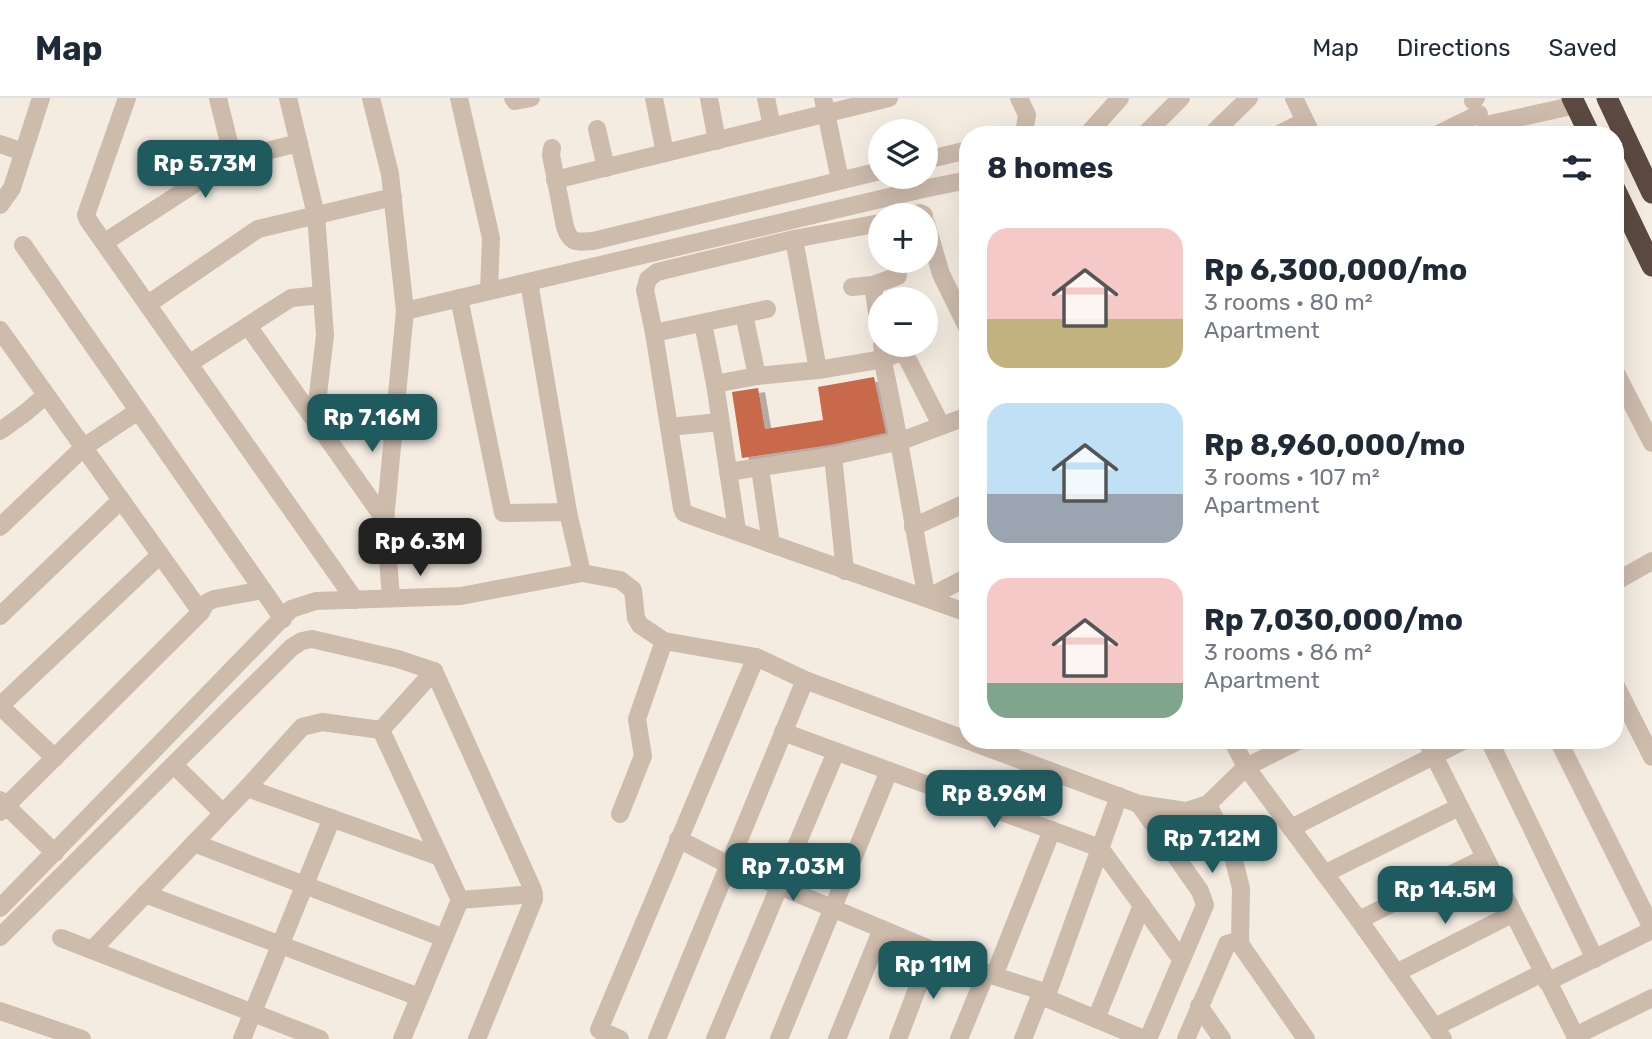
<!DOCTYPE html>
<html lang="en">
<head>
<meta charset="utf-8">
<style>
	:root { --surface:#fff; --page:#f6f6f7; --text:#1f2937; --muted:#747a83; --line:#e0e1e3; --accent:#1f5a5e }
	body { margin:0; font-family:Rubik,sans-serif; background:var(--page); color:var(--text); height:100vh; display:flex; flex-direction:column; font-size:26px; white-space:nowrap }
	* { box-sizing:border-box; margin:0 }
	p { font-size:23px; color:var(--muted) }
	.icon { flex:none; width:38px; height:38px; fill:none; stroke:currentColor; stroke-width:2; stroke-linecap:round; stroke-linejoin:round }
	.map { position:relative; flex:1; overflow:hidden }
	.panel { position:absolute; left:959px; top:28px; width:665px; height:623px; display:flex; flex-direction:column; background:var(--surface); border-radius:28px; box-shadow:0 7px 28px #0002 }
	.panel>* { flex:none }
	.controls { position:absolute; left:868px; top:21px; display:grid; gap:14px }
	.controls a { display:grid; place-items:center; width:70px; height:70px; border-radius:50%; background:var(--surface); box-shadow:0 7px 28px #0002; font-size:35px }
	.price { position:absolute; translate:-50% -60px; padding:0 16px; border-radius:14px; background:var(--accent); color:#fff; font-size:23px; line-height:46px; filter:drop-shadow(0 2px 4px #0008) }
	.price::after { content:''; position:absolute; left:50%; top:42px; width:21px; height:16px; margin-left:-10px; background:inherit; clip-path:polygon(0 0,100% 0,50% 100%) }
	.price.on { background:#222; color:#fff }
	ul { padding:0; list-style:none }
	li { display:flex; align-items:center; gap:21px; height:175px; padding:0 28px }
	li span { display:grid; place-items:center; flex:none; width:196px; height:140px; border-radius:21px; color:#555 }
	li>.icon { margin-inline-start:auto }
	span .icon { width:84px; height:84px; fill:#fffc; stroke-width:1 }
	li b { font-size:30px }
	h2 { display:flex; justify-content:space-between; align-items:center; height:84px; padding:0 28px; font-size:30px }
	header { display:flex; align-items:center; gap:42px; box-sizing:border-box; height:98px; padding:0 35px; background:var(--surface); border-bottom:2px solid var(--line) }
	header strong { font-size:33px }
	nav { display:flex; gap:38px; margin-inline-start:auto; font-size:24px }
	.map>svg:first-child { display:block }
</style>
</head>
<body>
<header>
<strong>Map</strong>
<nav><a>Map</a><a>Directions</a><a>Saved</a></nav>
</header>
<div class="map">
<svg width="1652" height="941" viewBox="0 0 1652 941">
	<defs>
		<filter id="shadow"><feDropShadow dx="7" dy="4" stdDeviation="0" flood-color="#0004"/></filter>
	</defs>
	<rect width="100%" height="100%" fill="#f4ebe1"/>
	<path fill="#c8694b" filter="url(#shadow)" d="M874,279L886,335L831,347L742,360L732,294L758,290L765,331L823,322L818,289Z"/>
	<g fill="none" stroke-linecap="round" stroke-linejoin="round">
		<g stroke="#cdbbac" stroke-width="18">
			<path d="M127,0L86,117L88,122L355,502"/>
			<path d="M218,0L233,61"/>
			<path d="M288,0L316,117L325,237L315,322"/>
			<path d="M371,0L390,76L405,213L385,422L391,500"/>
			<path d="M459,0L491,140L489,193"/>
			<path d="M513,0L515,3L531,0"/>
			<path d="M654,0L665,55"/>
			<path d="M709,0L717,43"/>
			<path d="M766,0L772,29"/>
			<path d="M823,0L840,82"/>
			<path d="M1019,0L1027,17L1024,35L1020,37"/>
			<path d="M1294,0L1312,37"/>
			<path d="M1473,3L1476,0"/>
			<path d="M1486,27L1576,7"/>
			<path d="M597,31L606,70"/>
			<path d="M1087,37L1120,0"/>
			<path d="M1144,37L1181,0"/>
			<path d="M1211,37L1249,0"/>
			<path d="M1277,37L1305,23"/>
			<path d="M1436,37L1479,16"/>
			<path d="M0,46L23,54"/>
			<path d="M552,50L551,57L565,129C571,146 576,144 593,143L880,73"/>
			<path d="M926,62L968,52"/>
			<path d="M555,82L889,0"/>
			<path d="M0,107L12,90L41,0"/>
			<path d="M912,117L920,115L924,117"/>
			<path d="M880,125L794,141L657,174L648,181L645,192L654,235L682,410L684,415L692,418L968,515"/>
			<path d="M926,125L941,176L968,231"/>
			<path d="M105,144L233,61L299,45"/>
			<path d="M23,147L283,521"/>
			<path d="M529,184L568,414L582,475"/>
			<path d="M873,187L880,235"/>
			<path d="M852,189L873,187L898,178"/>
			<path d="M459,200L503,415L568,414"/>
			<path d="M148,206L258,131L393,99"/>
			<path d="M405,213L923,91L968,82"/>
			<path d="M744,216L757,278"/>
			<path d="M703,225L715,286L737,432"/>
			<path d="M248,228L385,422"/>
			<path d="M0,232L201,514"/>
			<path d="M654,235L767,211"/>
			<path d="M190,265L291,200L322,197"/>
			<path d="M818,272L884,261L882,247"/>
			<path d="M1615,273L1652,345"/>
			<path d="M715,286L757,278L818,272L794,141"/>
			<path d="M941,327L906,258L899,255L884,261V269C901,345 912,423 927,500L968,479"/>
			<path d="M669,329L720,324"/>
			<path d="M0,333L25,315L46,297"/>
			<path d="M833,358L845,473"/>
			<path d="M760,370L771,446"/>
			<path d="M728,374L833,358L901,343L968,318"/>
			<path d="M0,429L84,349L138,313"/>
			<path d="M913,429L968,404"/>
			<path d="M1615,484L1652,463"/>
			<path d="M0,518L121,402"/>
			<path d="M1615,586L1652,659"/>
			<path d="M0,608L160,457"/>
			<path d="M0,608L55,660"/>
			<path d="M381,632L434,573"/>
			<path d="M783,634L1100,750L1181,861"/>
			<path d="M1232,642L1246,669L1359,822L1484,760"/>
			<path d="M1426,642L1577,941"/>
			<path d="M1489,642L1595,861"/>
			<path d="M1558,642L1652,830"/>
			<path d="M174,667L223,715"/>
			<path d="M247,690L440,759"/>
			<path d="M0,702L55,755"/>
			<path d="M1139,706L1200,793L1205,807L1148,941"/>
			<path d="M1208,706L1233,759L1241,790L1240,846"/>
			<path d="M0,714L201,514L206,505L214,501L263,492"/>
			<path d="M620,716L643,658L637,621L664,543"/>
			<path d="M1291,730L1465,642"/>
			<path d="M678,741L727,766L932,852L994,878L1042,893L1046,900L1144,941"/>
			<path d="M194,745L444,840"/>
			<path d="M1326,775L1459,709"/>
			<path d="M145,796L419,899"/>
			<path d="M460,802L534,796"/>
			<path d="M0,810L291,511L316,503L461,498L582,475L620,482L633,492L636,520L640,527L664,543L756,559L805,582L1139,706L1186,713L1208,706L1246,669L1300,642"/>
			<path d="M1359,822L1443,941"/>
			<path d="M0,839L292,549L302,543L312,541L398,561L434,573L533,792L534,801L477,941"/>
			<path d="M61,840L320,941"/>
			<path d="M92,852L247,690L302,629L322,624L381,632L460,802L402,941"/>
			<path d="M1396,875L1512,816"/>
			<path d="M994,878L1052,732"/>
			<path d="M1547,884L1652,832"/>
			<path d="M1046,900L1119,698"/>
			<path d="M1199,908L1222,941"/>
			<path d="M0,913L82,941"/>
			<path d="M1096,921L1142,807"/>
			<path d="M1435,929L1542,875"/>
			<path d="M1575,938L1652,900"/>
			<path d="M242,941L332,720"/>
			<path d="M620,941L599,932L756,559"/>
			<path d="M657,941L805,582"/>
			<path d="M715,941L836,654"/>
			<path d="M779,941L889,673"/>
			<path d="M837,941L882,831"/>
			<path d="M898,941L932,852"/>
			<path d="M959,941L986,875"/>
			<path d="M1023,941L1042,893"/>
			<path d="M1186,941L1227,846L1234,844L1240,846L1306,941"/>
		</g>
		<g stroke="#5c4a42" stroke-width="21">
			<path d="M1572,0L1590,37"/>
			<path d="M1607,0L1652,95"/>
			<path d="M1615,91L1652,168"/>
		</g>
	</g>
</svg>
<div class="controls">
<a><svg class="icon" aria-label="layers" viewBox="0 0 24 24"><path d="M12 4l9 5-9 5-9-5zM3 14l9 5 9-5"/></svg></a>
<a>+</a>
<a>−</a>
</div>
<b class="price" style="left:205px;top:102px">Rp 5.73M</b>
<b class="price" style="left:372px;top:356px">Rp 7.16M</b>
<b class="price on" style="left:420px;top:480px">Rp 6.3M</b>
<b class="price" style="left:994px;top:732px">Rp 8.96M</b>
<b class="price" style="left:1212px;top:777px">Rp 7.12M</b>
<b class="price" style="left:793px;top:805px">Rp 7.03M</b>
<b class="price" style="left:1445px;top:828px">Rp 14.5M</b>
<b class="price" style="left:933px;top:903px">Rp 11M</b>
<section class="panel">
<h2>8 homes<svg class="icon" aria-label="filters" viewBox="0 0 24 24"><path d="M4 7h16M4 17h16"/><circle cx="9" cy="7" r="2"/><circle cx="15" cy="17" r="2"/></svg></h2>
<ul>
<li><span style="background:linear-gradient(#f6c9c9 65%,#c2b280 0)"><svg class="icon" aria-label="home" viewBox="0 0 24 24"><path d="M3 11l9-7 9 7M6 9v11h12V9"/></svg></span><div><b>Rp 6,300,000/mo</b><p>3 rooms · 80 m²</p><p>Apartment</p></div></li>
<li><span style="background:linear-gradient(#bfe0f5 65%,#9aa5b1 0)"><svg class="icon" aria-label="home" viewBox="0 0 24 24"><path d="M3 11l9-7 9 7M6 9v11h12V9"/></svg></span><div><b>Rp 8,960,000/mo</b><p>3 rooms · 107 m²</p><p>Apartment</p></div></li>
<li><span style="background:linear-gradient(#f6c9c9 75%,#7fa58c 0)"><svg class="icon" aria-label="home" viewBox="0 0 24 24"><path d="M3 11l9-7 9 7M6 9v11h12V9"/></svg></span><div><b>Rp 7,030,000/mo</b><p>3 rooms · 86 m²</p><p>Apartment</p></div></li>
</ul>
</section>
</div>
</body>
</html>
